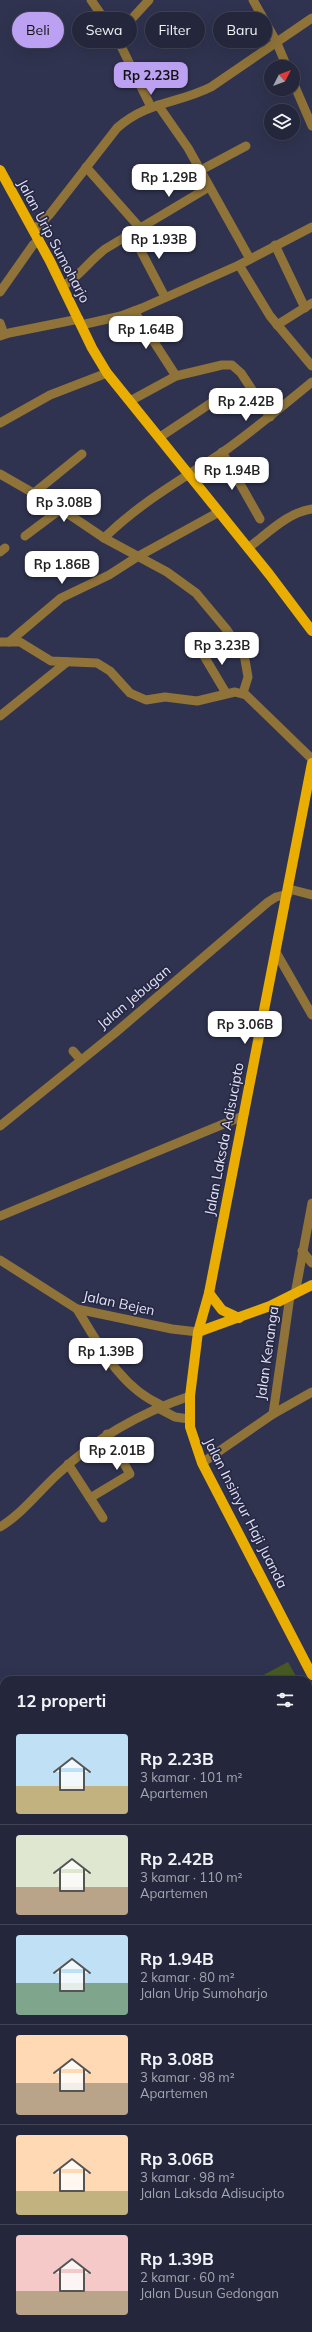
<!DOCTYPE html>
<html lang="id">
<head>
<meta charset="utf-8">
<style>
	:root { --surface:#24263b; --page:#303246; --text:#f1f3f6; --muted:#a3a5af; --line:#414355; --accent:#bca0f2 }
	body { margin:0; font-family:Mulish,sans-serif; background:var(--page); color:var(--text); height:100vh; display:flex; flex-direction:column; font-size:15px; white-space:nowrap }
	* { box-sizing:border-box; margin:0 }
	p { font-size:13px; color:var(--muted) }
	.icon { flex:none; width:22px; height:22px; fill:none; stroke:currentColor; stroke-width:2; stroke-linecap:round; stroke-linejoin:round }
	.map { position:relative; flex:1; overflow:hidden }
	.details { position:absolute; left:0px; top:1676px; width:312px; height:656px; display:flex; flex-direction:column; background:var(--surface); border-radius:12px 12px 0 0; box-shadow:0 4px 16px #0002,0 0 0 1px var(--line) }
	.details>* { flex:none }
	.top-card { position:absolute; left:12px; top:12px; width:288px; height:36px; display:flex; gap:8px }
	.needle { width:26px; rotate:48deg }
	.controls { position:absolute; left:264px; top:60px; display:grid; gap:8px }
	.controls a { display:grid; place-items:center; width:36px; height:36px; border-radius:50%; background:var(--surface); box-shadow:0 4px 16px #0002,0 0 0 1px var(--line); font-size:20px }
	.price { position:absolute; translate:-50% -34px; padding:0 9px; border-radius:8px; background:#fff; color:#222; font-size:13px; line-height:26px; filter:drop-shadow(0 1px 2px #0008) }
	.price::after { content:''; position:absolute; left:50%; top:24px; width:12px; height:9px; margin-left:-6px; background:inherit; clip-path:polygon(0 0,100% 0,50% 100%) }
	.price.selected { background:var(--accent); color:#111 }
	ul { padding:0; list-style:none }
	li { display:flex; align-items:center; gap:12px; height:100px; padding:0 16px }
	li+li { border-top:1px solid var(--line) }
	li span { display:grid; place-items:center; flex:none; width:112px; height:80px; border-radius:4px; color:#555 }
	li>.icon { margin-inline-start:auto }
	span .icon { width:48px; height:48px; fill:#fffc; stroke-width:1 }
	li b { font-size:17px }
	h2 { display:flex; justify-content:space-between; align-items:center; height:48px; padding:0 16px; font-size:17px }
	.pill { padding:0 14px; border-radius:18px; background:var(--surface); box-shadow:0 4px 16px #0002,0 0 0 1px var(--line); font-size:14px; line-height:36px }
	.pill.selected { background:var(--accent); color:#111 }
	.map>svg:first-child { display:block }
</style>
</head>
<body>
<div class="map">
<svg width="312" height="2332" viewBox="0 0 312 2332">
	<rect width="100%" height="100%" fill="#30334f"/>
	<g fill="#485a22">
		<path d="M288,1662L298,1680H254Z"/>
		<path d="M308,1699L312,1706V1810L308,1813Z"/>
	</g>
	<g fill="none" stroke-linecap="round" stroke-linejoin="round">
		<g stroke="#8f7338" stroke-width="9">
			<path d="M91,0L116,36L151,107"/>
			<path d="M253,0L276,41L287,67"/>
			<path d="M116,36L149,0"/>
			<path d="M293,82L312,126"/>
			<path d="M158,105L188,148L250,259"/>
			<path d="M86,167L140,228"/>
			<path d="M201,170L246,146"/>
			<path d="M34,230L50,214L117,128C148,101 177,104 211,87L312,18"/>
			<path d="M132,234L165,297"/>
			<path d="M275,245L305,308"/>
			<path d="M239,265L270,316L312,366"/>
			<path d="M63,286C81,275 88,262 105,249L209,187"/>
			<path d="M0,292L33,245L39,240"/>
			<path d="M134,311L176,376"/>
			<path d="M0,323L4,334"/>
			<path d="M81,325L121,316L142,308L239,265L312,227"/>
			<path d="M277,325L312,303"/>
			<path d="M0,336L9,333L79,319"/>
			<path d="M130,401L176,376L222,365H232L241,373L270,417"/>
			<path d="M0,423L50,395L107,373"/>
			<path d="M160,437L217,399"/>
			<path d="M222,452L260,519"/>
			<path d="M0,474L61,509L104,538L167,572L196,593L227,630L244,654L248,677L243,693"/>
			<path d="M34,493L82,454"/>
			<path d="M25,536L61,509"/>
			<path d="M104,538C142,501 180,481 223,452C254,430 283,406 312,382"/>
			<path d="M248,548C267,534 288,512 312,509"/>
			<path d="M0,552L5,548"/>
			<path d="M0,642H20L51,661L97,663L110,671L130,693L146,700L165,697L197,701L235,692L246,695L312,759"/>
			<path d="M9,642L61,598L109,575L137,557L219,512"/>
			<path d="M201,651L226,693"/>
			<path d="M0,716L67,662"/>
			<path d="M289,889L312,895"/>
			<path d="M277,954L312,1015"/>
			<path d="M73,1051L80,1059"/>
			<path d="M0,1126L115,1033L268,902L276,897L288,894"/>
			<path d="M0,1216L243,1116"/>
			<path d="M302,1251L312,1263"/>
			<path d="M0,1260L77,1309L172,1329L198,1332"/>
			<path d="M295,1294L312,1203"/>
			<path d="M77,1309C100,1346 120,1387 161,1405"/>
			<path d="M156,1407L175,1417L189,1419"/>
			<path d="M273,1414L290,1296"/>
			<path d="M202,1463L273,1414L312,1392"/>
			<path d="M68,1464L103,1518"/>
			<path d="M90,1498L130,1474L107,1434"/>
			<path d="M0,1527C22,1514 40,1490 59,1473C97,1437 140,1413 190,1396"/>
			<path d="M308,1915L312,1918"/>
			<path d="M308,1946L312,1944"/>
			<path d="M308,1967L312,1977"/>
			<path d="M0,2065L4,2061"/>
			<path d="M308,2097L312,2094"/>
			<path d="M0,2120L4,2126"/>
			<path d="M308,2131H312"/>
			<path d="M0,2270L4,2278"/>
			<path d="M30,2328L32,2332"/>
			<path d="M117,2328L119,2332"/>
			<path d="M184,2332L187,2328"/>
		</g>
		<g stroke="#e9ae01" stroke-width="10">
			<path d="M0,170L50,261L92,348L107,373L269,574L312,631"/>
			<path d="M312,763L209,1293L198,1332L190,1396V1427L202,1463L312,1675"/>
			<path d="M209,1293L222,1310L239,1318"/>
			<path d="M198,1332L270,1306L312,1285"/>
			<path d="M308,1826L312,1823"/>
			<path d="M0,1995L4,1993"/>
		</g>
	</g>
	<g text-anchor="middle" stroke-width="3.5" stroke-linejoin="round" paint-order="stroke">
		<g font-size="14" fill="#e0e2f5" stroke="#272844">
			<text transform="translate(54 241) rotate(62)" y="5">Jalan Urip Sumoharjo</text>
			<text transform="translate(134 997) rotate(-40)" y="5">Jalan Jebugan</text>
			<text transform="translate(224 1139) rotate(-79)" y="5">Jalan Laksda Adisucipto</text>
			<text transform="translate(119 1303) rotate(12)" y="5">Jalan Bejen</text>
			<text transform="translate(267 1353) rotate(-82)" y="5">Jalan Kenanga</text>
			<text transform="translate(246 1513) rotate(63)" y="5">Jalan Insinyur Haji Juanda</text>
		</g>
	</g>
</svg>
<div class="controls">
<a><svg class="needle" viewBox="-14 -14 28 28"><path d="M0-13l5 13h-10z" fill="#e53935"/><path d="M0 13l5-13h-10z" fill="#a3a5af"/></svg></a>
<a><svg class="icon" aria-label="layers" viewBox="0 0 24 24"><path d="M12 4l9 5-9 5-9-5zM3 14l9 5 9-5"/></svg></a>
</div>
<b class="price selected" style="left:151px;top:96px">Rp 2.23B</b>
<b class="price" style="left:169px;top:198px">Rp 1.29B</b>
<b class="price" style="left:159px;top:260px">Rp 1.93B</b>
<b class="price" style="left:146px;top:350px">Rp 1.64B</b>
<b class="price" style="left:246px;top:422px">Rp 2.42B</b>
<b class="price" style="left:232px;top:491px">Rp 1.94B</b>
<b class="price" style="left:64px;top:523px">Rp 3.08B</b>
<b class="price" style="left:62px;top:585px">Rp 1.86B</b>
<b class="price" style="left:222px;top:666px">Rp 3.23B</b>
<b class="price" style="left:245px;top:1045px">Rp 3.06B</b>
<b class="price" style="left:106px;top:1372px">Rp 1.39B</b>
<b class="price" style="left:117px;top:1471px">Rp 2.01B</b>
<div class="top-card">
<a class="pill selected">Beli</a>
<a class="pill">Sewa</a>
<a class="pill">Filter</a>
<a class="pill">Baru</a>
</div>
<section class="details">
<h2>12 properti<svg class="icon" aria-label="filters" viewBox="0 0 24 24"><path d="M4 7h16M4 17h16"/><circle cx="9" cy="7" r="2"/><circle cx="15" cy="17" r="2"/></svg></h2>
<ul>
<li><span style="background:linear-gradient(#bfe0f5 65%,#c2b280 0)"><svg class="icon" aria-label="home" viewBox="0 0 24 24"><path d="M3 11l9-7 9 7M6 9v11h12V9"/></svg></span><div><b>Rp 2.23B</b><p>3 kamar · 101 m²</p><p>Apartemen</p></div></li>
<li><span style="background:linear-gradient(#dfe7d0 65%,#b9a48a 0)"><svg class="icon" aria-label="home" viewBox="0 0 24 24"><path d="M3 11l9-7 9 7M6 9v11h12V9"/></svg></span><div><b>Rp 2.42B</b><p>3 kamar · 110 m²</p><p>Apartemen</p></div></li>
<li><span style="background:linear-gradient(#bfe0f5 60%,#7fa58c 0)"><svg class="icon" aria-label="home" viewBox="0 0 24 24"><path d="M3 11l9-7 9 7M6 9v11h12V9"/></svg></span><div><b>Rp 1.94B</b><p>2 kamar · 80 m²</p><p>Jalan Urip Sumoharjo</p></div></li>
<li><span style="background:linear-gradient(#ffd9b3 60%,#b9a48a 0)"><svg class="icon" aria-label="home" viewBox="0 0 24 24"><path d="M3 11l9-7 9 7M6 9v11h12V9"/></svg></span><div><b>Rp 3.08B</b><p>3 kamar · 98 m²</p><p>Apartemen</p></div></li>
<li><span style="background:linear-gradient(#ffd9b3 70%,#c2b280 0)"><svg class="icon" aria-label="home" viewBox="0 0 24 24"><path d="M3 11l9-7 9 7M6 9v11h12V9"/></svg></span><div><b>Rp 3.06B</b><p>3 kamar · 98 m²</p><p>Jalan Laksda Adisucipto</p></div></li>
<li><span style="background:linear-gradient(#f6c9c9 70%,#b9a48a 0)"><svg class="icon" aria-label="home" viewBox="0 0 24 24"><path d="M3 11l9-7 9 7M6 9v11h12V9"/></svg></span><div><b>Rp 1.39B</b><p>2 kamar · 60 m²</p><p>Jalan Dusun Gedongan</p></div></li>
</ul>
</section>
</div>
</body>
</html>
